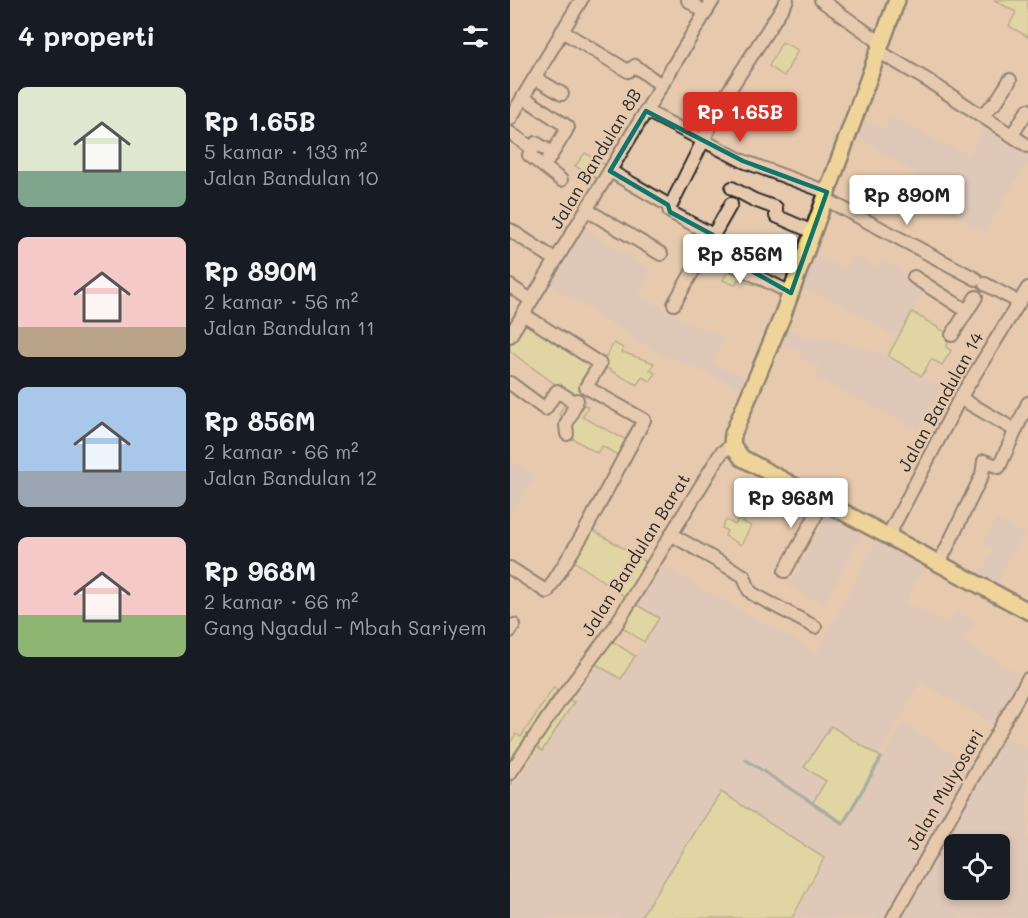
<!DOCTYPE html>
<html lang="id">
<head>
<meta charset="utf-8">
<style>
	:root { --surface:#171b24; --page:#20242c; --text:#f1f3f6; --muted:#9ea1a6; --accent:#d93025 }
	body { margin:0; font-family:Mali,sans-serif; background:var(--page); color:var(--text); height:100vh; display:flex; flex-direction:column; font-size:22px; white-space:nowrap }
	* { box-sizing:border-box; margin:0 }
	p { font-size:20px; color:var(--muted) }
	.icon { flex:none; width:33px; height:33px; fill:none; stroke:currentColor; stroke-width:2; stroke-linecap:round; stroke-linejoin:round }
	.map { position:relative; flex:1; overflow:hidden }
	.details { display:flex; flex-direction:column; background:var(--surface); width:510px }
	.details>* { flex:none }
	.fabs { position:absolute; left:434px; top:834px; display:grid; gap:12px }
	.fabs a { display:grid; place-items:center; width:66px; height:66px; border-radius:9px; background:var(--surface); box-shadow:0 3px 9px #0003; font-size:30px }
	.price { position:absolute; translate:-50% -51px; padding:0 14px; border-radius:6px; background:#fff; color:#222; font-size:20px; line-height:39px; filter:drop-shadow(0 2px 3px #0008) }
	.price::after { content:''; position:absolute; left:50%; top:36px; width:18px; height:14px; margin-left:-9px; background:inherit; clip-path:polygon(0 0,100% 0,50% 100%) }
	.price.active { background:var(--accent); color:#fff }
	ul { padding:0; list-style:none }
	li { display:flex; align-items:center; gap:18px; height:150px; padding:0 18px }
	li span { display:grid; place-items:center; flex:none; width:168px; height:120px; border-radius:9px; color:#555 }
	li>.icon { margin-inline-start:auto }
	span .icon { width:72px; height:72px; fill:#fffc; stroke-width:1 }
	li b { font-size:26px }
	h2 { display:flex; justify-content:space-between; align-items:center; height:72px; padding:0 18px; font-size:26px }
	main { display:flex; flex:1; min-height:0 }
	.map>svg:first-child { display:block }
</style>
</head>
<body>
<main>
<section class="details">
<h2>4 properti<svg class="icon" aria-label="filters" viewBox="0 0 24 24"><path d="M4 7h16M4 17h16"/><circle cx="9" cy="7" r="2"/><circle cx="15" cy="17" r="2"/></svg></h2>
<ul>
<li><span style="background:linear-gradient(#dfe7d0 70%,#7fa58c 0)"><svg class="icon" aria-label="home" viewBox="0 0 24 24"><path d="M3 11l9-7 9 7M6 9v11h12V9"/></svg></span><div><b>Rp 1.65B</b><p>5 kamar · 133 m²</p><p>Jalan Bandulan 10</p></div></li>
<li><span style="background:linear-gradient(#f6c9c9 75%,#b9a48a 0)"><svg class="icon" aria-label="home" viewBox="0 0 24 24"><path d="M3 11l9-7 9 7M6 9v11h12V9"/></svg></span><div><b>Rp 890M</b><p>2 kamar · 56 m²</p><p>Jalan Bandulan 11</p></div></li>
<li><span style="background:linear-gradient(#a9c7e8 70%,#9aa5b1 0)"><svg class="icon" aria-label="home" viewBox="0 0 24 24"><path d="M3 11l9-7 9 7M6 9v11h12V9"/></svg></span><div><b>Rp 856M</b><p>2 kamar · 66 m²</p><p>Jalan Bandulan 12</p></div></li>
<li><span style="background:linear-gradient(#f6c9c9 65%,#8fb573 0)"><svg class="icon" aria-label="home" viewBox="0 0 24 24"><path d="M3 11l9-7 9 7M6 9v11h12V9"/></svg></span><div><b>Rp 968M</b><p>2 kamar · 66 m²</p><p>Gang Ngadul - Mbah Sariyem</p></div></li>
</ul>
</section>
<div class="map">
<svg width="518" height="918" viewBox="0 0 518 918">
	<rect width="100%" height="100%" fill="#e7caae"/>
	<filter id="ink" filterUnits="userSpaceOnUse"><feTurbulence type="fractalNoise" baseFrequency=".0167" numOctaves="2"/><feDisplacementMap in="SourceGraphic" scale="12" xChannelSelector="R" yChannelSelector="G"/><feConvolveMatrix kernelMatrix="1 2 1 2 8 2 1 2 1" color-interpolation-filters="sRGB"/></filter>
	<g filter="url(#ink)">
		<g fill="#d5c6c0" fill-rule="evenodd">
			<path d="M380,116L423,137V139L459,154L477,122L518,149V162L475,233L397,186L405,174L346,136L353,119L374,130Z"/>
			<path d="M72,227L143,270L130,296L177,321L215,338L203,363L238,378L233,390L158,356L156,359L37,283Z"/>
			<path d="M305,253L334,269L342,254L365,267L371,258L416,287L387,338L327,302L290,288Z"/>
			<path d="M276,328L300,338H317L369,352L431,387L408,430L305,378L310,367L288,357L290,352L269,343Z"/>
			<path d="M0,459L26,475L0,516Z"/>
			<path d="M318,513L353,531L314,606L278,587Z"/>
			<path d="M486,518L515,534L497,563L487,586L469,576L484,550L473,543Z"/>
			<path d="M366,540L415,565L396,602L439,623L446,611L466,621L453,641L514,676L500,703L497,702L491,712L494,714L487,726L411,683L369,755L373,757L393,722L461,765L375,918H282L313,858L193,821L130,918H0V792L29,749L32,750L87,664L111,678L149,618L127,605L152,566L307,652Z"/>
			<path d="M492,735L518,748V918H389ZM444,844H489V890H444Z"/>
		</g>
		<g fill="#d9e496" stroke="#828860" stroke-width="1.5">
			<path d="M484,0H518V37L499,26L506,12Z"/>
			<path d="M272,42L288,50L274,76L259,66Z"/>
			<path d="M75,153L99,167L91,181L65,166Z"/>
			<path d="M221,265L267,288L265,292C250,285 241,285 228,279L225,285L213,280Z"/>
			<path d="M402,312L442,336L436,347L441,351L432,365L421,359L412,376L378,356Z"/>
			<path d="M15,318L85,368L66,400L78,407L72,417L120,442L111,457L92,446L87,453L50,431L56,420L49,414L60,395L0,351V345Z"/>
			<path d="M104,343L113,348L112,352L144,363L140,370L145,373L141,381L132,377L127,385L91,365Z"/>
			<path d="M228,519L241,526L231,545L215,536L217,531L212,528L216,520L225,525Z"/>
			<path d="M79,528L135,561L130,571L133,573L117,598L60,558Z"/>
			<path d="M127,605L149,618L134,642L112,627Z"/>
			<path d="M102,641L125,656L111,679L84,663Z"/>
			<path d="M44,687L47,691L0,760V743L6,734L11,737Z"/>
			<path d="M58,700L64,702L32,751L27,747Z"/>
			<path d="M321,726L372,758L333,825L302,804L316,781L294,767Z"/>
			<path d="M211,792L314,858L282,918H130Z"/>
		</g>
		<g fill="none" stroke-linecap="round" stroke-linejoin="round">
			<g stroke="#5a8992" stroke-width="3">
				<path d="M122,610L143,578"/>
				<path d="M90,657L102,641"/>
				<path d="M236,760L333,823L371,758"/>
				<path d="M0,762L48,691"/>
				<path d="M13,765L29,742"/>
				<path d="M0,784L9,771"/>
			</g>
			<defs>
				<g id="minor">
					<path d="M178,0L195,13"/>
					<path d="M311,0L371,43"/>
					<path d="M52,31L118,71L125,66L151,85"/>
					<path d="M368,51L417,80L518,146"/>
					<path d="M25,78L52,94"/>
					<path d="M13,97L58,127"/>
					<path d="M136,111L233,161L317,192"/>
					<path d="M472,115L486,102L500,80"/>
					<path d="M0,119L71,0"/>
					<path d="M0,133L22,148"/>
					<path d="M502,135L518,110"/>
					<path d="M42,153L26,143L19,155L51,180"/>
					<path d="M38,160L56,131"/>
					<path d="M100,171L160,206"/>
					<path d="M222,188L244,200L266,208V216L303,232"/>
					<path d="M315,199L466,279"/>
					<path d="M77,210L151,254"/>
					<path d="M0,230L46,260"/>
					<path d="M203,235L160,212L159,209L215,97L277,0"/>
					<path d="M197,246L224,265L281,293"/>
					<path d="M404,277L457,311"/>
					<path d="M475,284L501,298"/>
					<path d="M0,286L21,300"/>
					<path d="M164,304L221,204"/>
					<path d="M442,335L466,297"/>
					<path d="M0,336L203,0"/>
					<path d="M0,383L35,409L47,391L66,403"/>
					<path d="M450,398L505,430"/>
					<path d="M57,434L56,425L67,400"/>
					<path d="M162,535L234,576L239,590L243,594L305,627"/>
					<path d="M378,536L450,398L518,288"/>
					<path d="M429,564L472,475L474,461L489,467L518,403"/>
					<path d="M0,568L37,592L75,531L134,420L76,387L90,364L13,314"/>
					<path d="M275,571L313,502"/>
					<path d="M0,631L4,625"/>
					<path d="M0,773L56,692L104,628L211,453L222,445"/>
					<path d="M383,918L518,679"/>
				</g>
				<path id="major" d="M387,0L272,317L223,434L222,445L232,458L258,472L518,611"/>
			</defs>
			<use href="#minor" stroke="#2b2b2b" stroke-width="16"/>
			<use href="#major" stroke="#2b2b2b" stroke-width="20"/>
			<use href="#minor" stroke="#e7caae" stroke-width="12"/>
			<use href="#major" stroke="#f9e181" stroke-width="15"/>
		</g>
	</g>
	<path d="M0 0H518V918H0ZM136,111L233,161L317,192L281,293L197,246L203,235L160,212L158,205L100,171Z" fill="#e7caae" fill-opacity=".55" fill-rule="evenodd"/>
	<path fill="none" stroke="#0f766e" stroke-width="4.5" stroke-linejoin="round" d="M136,111L233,161L317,192L281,293L197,246L203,235L160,212L158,205L100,171Z"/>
	<g text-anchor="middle" stroke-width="5" stroke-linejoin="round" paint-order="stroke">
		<g font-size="18" fill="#2b2b2b" stroke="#e7caae">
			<text transform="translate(86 159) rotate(-59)" y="6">Jalan Bandulan 8B</text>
			<text transform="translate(431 402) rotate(-61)" y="6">Jalan Bandulan 14</text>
			<text transform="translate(126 555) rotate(-58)" y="6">Jalan Bandulan Barat</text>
			<text transform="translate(435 790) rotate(-60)" y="6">Jalan Mulyosari</text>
		</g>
	</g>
</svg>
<div class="fabs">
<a><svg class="icon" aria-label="locate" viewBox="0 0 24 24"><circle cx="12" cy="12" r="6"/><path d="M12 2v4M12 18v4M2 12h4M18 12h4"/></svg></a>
</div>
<b class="price active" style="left:230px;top:143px">Rp 1.65B</b>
<b class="price" style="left:397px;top:226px">Rp 890M</b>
<b class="price" style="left:230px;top:285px">Rp 856M</b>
<b class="price" style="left:281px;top:529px">Rp 968M</b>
</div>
</main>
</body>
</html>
